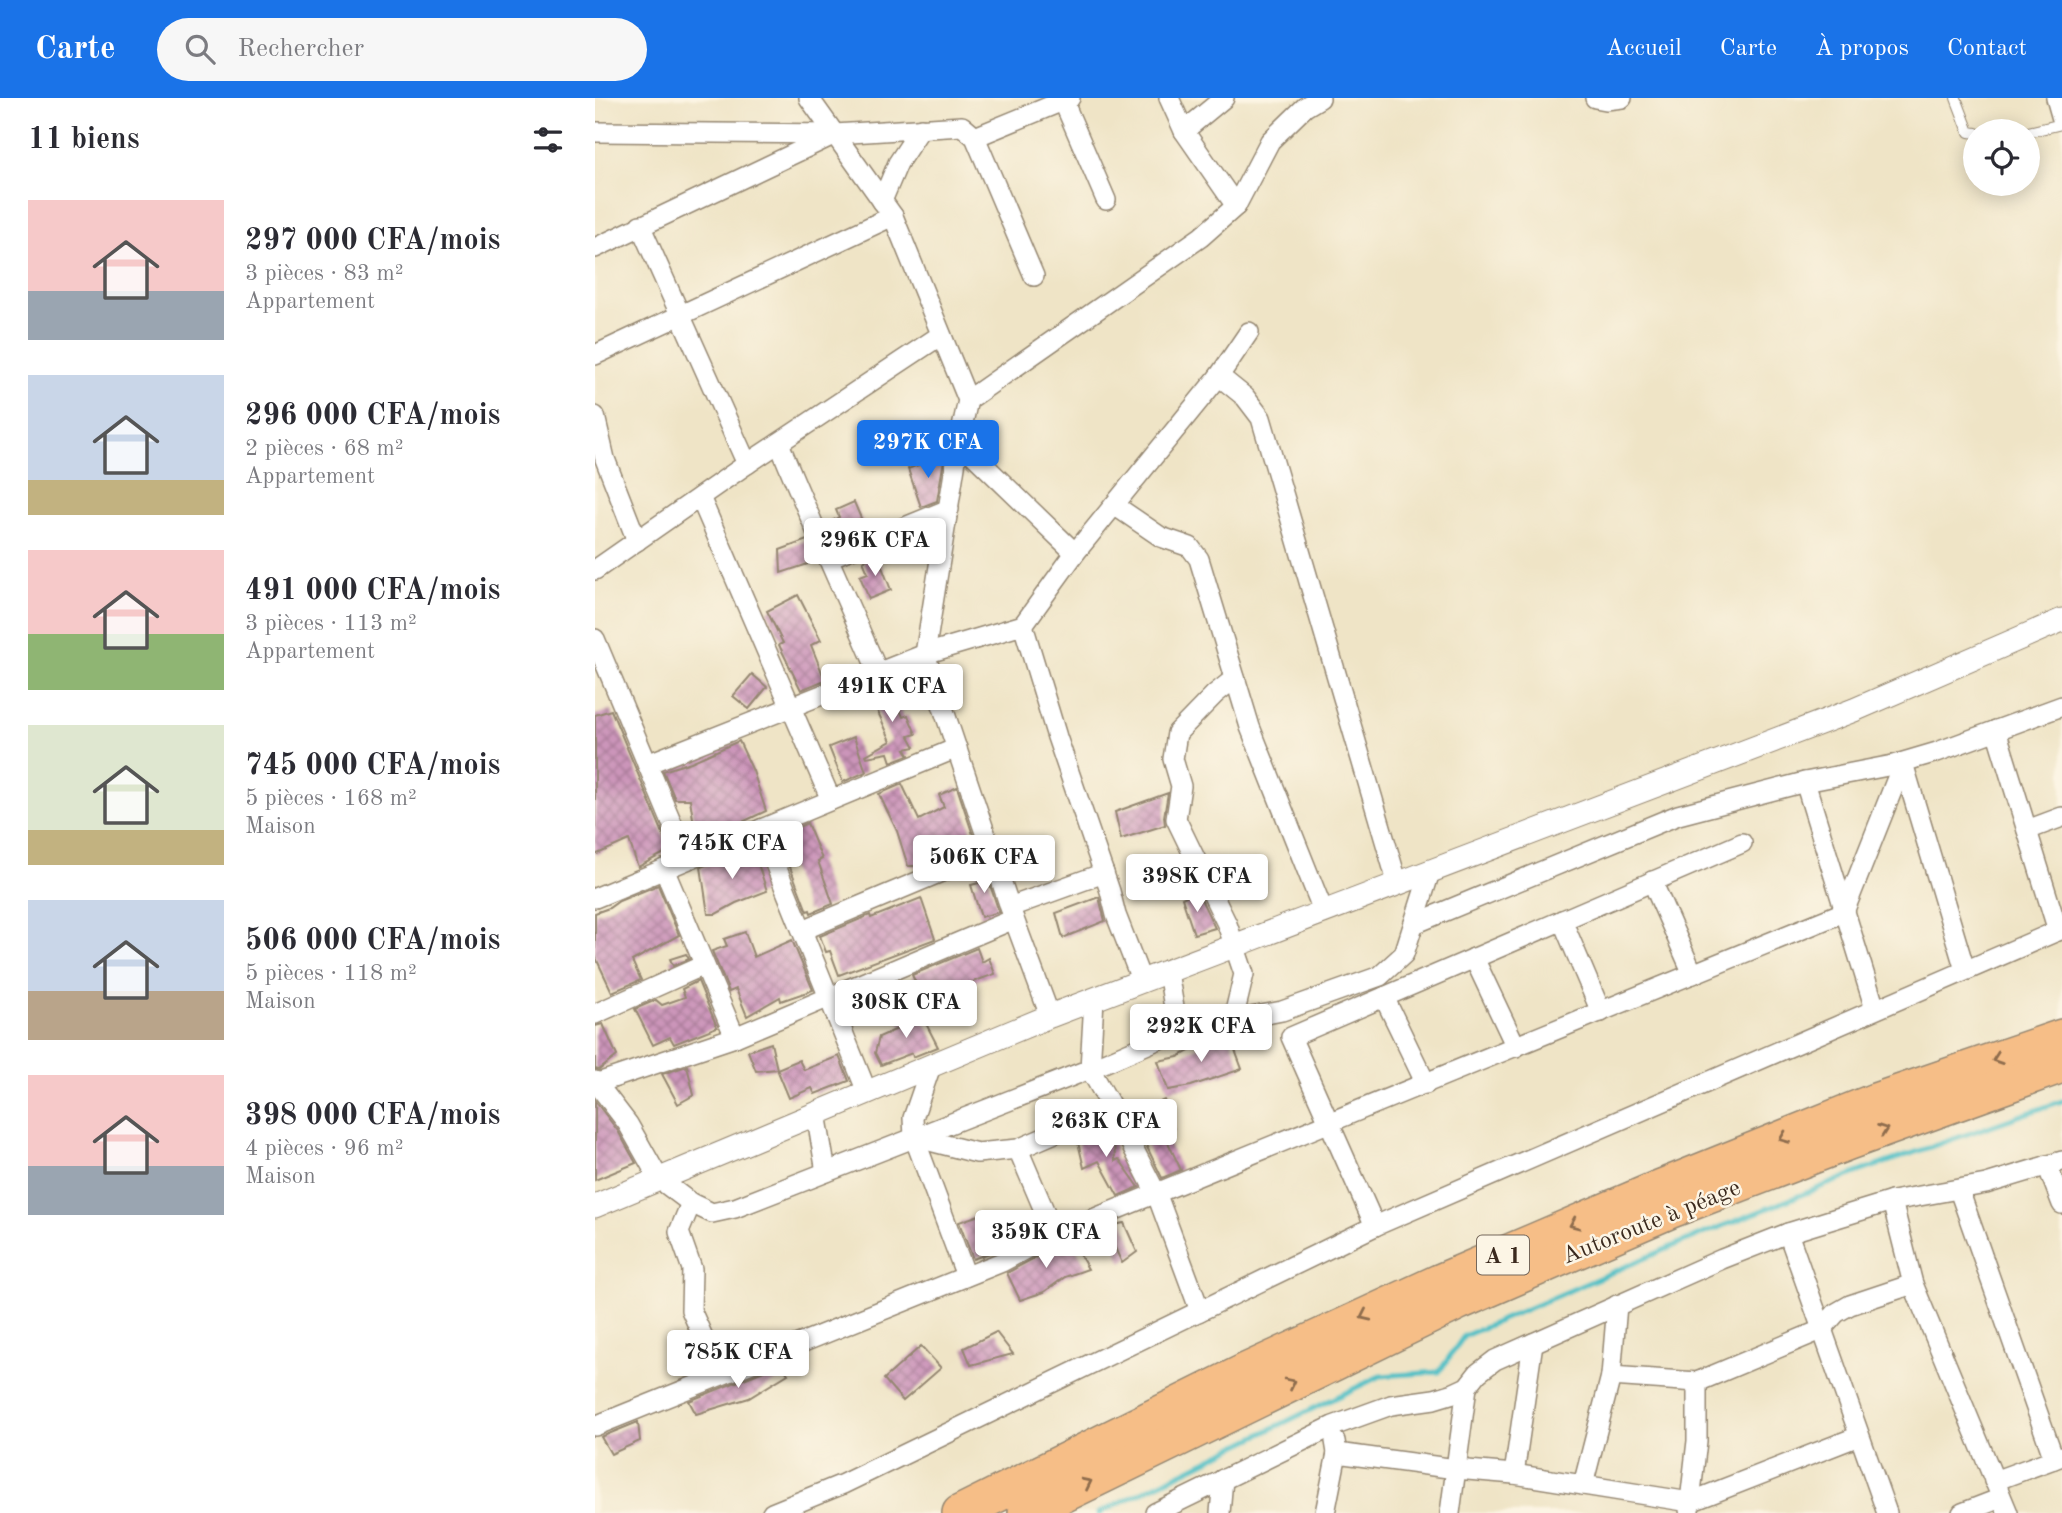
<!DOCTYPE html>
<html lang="fr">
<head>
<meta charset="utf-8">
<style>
	:root { --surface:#fff; --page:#f7f7f7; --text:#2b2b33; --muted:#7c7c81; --accent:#1a73e8 }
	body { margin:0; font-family:"Old Standard TT",serif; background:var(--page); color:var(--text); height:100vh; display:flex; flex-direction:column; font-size:26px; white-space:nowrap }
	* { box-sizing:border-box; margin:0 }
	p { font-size:23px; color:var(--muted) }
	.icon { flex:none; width:38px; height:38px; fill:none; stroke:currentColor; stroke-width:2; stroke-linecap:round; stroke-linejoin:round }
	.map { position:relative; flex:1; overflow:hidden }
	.details { display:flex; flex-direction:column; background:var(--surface); width:595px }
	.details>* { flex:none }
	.controls { position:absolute; left:1368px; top:21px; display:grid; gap:14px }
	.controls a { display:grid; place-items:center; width:77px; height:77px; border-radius:50%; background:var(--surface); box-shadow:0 4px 18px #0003; font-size:35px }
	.price { position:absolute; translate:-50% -60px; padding:0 16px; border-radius:7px; background:#fff; color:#222; font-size:23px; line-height:46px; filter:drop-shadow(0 2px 4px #0008) }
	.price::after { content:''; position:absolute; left:50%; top:42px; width:21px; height:16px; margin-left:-10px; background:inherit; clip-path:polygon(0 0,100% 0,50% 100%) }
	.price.selected { background:var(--accent); color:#fff }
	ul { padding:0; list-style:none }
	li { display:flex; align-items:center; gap:21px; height:175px; padding:0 28px }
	li span { display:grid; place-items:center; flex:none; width:196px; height:140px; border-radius:0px; color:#555 }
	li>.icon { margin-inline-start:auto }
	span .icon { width:84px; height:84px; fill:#fffc; stroke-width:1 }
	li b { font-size:30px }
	h2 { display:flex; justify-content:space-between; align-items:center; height:84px; padding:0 28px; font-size:30px }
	header { display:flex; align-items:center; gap:42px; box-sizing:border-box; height:98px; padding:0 35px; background:var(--accent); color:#fff }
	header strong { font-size:33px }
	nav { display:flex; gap:38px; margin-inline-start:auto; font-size:24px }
	.search { width:490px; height:63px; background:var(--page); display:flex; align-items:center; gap:18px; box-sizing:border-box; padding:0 24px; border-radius:38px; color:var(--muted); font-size:26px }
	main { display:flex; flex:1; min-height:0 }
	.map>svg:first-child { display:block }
</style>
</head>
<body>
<header>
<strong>Carte</strong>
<div class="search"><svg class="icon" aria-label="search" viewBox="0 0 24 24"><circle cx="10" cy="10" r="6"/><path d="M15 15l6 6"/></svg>Rechercher</div>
<nav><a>Accueil</a><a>Carte</a><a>À propos</a><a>Contact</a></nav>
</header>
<main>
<section class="details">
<h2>11 biens<svg class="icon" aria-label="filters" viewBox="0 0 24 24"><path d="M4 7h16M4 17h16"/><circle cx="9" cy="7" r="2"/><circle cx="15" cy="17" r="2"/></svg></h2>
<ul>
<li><span style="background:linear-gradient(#f6c9c9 65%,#9aa5b1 0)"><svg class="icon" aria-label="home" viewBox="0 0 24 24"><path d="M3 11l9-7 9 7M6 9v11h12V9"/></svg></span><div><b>297 000 CFA/mois</b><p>3 pièces · 83 m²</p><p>Appartement</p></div></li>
<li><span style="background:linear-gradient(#c9d6e8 75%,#c2b280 0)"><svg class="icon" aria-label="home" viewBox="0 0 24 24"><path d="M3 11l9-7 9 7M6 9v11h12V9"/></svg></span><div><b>296 000 CFA/mois</b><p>2 pièces · 68 m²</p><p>Appartement</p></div></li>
<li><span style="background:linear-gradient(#f6c9c9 60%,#8fb573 0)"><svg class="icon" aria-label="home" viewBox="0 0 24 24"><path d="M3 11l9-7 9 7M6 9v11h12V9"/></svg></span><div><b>491 000 CFA/mois</b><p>3 pièces · 113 m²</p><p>Appartement</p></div></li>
<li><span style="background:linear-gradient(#dfe7d0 75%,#c2b280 0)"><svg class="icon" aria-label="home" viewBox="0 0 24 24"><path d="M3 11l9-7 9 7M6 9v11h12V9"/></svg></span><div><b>745 000 CFA/mois</b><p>5 pièces · 168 m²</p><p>Maison</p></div></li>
<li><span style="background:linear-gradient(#c9d6e8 65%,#b9a48a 0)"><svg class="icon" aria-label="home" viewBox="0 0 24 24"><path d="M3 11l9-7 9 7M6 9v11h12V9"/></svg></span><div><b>506 000 CFA/mois</b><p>5 pièces · 118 m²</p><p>Maison</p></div></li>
<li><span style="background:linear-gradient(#f6c9c9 65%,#9aa5b1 0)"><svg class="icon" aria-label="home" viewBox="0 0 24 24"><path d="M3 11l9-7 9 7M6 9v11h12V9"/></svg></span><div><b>398 000 CFA/mois</b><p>4 pièces · 96 m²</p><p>Maison</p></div></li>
</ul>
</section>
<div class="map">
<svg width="1467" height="1415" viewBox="0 0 1467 1415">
	<defs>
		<pattern id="building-cross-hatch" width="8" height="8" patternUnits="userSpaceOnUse" patternTransform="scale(1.75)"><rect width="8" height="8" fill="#cc95ba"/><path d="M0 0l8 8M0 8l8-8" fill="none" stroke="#a77a97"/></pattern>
	</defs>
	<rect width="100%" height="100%" fill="#fcf5e5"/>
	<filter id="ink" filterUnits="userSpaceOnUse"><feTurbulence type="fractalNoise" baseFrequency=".0143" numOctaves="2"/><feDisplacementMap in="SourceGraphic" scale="14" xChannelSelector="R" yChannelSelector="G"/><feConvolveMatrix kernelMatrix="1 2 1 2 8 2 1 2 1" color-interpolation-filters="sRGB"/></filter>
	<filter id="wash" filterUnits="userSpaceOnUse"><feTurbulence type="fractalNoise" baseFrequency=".00686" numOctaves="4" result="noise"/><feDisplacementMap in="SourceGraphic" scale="28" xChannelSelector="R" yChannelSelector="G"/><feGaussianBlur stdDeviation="1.57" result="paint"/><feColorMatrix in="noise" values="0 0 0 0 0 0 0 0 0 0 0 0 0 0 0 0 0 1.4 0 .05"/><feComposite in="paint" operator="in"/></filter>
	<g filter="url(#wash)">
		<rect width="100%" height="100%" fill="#efe4c6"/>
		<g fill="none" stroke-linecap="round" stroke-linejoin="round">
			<path stroke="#51c0c6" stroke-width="5" d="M504,1415L785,1278L844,1274L869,1238L1085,1145L1264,1074L1467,1003"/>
		</g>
		<g id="blocks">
			<g fill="url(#building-cross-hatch)">
				<path d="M350,356L342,403L326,409L313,371Z"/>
				<path d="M259,404L271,432L246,442L237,423L244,419L241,412Z"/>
				<path d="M212,442L216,453V465L186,475L185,452Z"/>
				<path d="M282,456L296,492L274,501L265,478L273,475L268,463Z"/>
				<path d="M203,497L226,542L216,547L230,582L206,592L184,547L188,545L172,513Z"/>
				<path d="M157,576L172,589L154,611L138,598Z"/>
				<path d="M293,584L308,619L313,617L321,636L314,638L320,649L310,651L314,657L296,664L293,655L272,659L271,657L296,643L273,592Z"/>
				<path d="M16,612L75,752L43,769L34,742L0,757V617Z"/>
				<path d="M259,639L271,674L248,684L234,649Z"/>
				<path d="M144,643L158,673L171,713L122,736L101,740L95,701H80L68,673L96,664Z"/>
				<path d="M307,686L324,722L349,709L344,697L362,689L381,746L373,750L371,745L349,759L329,768H313L302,733L284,696Z"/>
				<path d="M573,695L569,719L570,727L526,741L520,714Z"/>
				<path d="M212,725L227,761L223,763L238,806L216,815L215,812L212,813L188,751L197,747L191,735Z"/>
				<path d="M143,754L144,759L159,754L172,793L141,805L121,816H113L106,769Z"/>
				<path d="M389,769L404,814L386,819L376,787L384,785L380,773Z"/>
				<path d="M63,787L84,837L37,863L46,882L17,894L0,858V815L14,810L24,803Z"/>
				<path d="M602,793L620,830L599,836L587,800Z"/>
				<path d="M504,799L510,823L468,840L461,815Z"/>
				<path d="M326,800L340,841L244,877L235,853L231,854L225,838L275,817L276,820Z"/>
				<path d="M150,834L159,859L197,842L218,892L186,903L185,899L152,918L141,891L134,894L117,853L132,848L129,841Z"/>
				<path d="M382,850L387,864L394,860L400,876L344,896V899L328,900L317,877Z"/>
				<path d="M91,856L94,861L78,868L75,861Z"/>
				<path d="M103,883L122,929L79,946L75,939L58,947L40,911L61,902L67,907L90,899L87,891Z"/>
				<path d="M324,912L343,949L318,959L317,955L286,967L280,955L284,939L307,929L304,922Z"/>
				<path d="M8,926L22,958L4,972L0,971V928Z"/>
				<path d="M634,936L647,971L596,988L573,992L563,963L583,959L611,944Z"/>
				<path d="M176,945L182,971L161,973L153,953Z"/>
				<path d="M244,958L254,983L220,996L217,990L194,1000L182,971L204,962L209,972Z"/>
				<path d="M92,968L99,997L83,1006L67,976Z"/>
				<path d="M569,1002L579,1032L569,1036L586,1072L567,1080L552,1049H553L535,1017Z"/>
				<path d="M0,1003L23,1033L41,1065L0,1082Z"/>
				<path d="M512,1027L519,1039L520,1063L524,1061L544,1089L523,1098L504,1063L489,1070L482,1040Z"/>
				<path d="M387,1116L403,1152L378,1161L364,1124Z"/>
				<path d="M529,1125L542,1154L527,1165L510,1129Z"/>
				<path d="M477,1143L493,1171L470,1179L449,1194L425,1202L412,1175L454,1152Z"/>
				<path d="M401,1234L418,1256L376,1267L369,1250Z"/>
				<path d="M326,1248L346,1270L308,1303L289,1281Z"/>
				<path d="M186,1266L193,1276L154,1300L101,1316L94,1303Z"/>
				<path d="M43,1324L45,1343L16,1356L6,1339Z"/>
			</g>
		</g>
	</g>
	<g filter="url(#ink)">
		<use href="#blocks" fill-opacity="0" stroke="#958772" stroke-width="2"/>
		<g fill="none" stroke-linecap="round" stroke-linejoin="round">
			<defs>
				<g id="service">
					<path d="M1361,0L1374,34L1381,35"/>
					<path d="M1433,34L1467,26"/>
				</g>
				<g id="minor">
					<path d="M214,0L298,118L373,302L364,343L330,556L419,821L455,918"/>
					<path d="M467,0L511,102"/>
					<path d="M574,0L589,33L641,108"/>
					<path d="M1000,0L1011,2L1027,0"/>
					<path d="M1461,0L1467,21"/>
					<path d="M589,33L629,0"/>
					<path d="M0,34L240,36L367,28L380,39L439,178"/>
					<path d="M380,39L475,0"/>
					<path d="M287,103L303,65L326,30"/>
					<path d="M45,127L152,366"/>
					<path d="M0,150L236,38"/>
					<path d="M0,257L298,118"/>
					<path d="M624,278L650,299L666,320L803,787"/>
					<path d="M373,302L606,139L641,108L675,43L710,9L725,0"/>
					<path d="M0,318L10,361L42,443"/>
					<path d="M364,343L480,455"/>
					<path d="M184,345C215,422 250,497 283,574"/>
					<path d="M105,399L236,702"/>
					<path d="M519,407L566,439L595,449L604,461L655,629L729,815"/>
					<path d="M234,460L354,411"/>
					<path d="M0,472L152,366L346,237"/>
					<path d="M428,527L462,639L515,793L521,817L547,884"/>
					<path d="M0,541L92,761"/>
					<path d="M1401,632L1463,833"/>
					<path d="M1308,665L1370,872"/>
					<path d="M52,666L330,556L428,527L480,455L624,278L654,234"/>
					<path d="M1210,684L1280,911"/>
					<path d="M166,731L272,994"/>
					<path d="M1432,732L1467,719"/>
					<path d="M69,771L140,939"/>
					<path d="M1057,783L1098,876"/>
					<path d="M0,800L362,650"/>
					<path d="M415,809L509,775"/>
					<path d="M967,822L1006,914"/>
					<path d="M819,826L1083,717L1210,684L1298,667L1342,654L1467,608"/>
					<path d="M208,832L396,753"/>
					<path d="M879,860L921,949"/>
					<path d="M573,874L583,933"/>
					<path d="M789,899L831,986"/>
					<path d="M499,902L495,971L525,1024L562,1097L605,1213"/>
					<path d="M0,916L109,867"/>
					<path d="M638,922L649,876L632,826L581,721L586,688L578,661L582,635L620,596L640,580"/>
					<path d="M336,968L318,1020L319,1039L371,1178"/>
					<path d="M0,983L33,1026L64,1081L96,1105L117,1115L140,1110L495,971L583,933L687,913L785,878L809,856L835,774"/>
					<path d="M0,986L140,939L419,821"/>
					<path d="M221,1015L231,1074"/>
					<path d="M319,1039L382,1055L423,1051L518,1010"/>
					<path d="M423,1051L460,1138"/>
					<path d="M1452,1067L1467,1106"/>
					<path d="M1364,1092L1459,1361"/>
					<path d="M1297,1103L1318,1186L1413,1415"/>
					<path d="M96,1105L84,1134L97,1171L96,1212L125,1277"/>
					<path d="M780,1128L696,939L1147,745"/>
					<path d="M1193,1135L1292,1415"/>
					<path d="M1016,1278L1022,1207"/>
					<path d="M1102,1284L1226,1232L1241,1215L1255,1207L1318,1186"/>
					<path d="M0,1328L407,1164L449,1141L1249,814L1308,665"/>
					<path d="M742,1355L861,1371L919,1376L1095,1404L1264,1338"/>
					<path d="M919,1376L938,1245"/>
					<path d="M1399,1383L1467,1358"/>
					<path d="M988,1387L1016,1278L1102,1284V1343L1094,1412"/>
					<path d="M177,1415L248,1386L780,1128L1467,831"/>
					<path d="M560,1415L738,1328L796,1307L839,1301L859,1295L872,1289L883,1275L900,1262L1127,1161L1193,1135L1297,1103L1391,1086L1467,1063"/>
					<path d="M625,1415L628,1381"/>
					<path d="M730,1415L742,1355L740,1343"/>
					<path d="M855,1415L872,1289"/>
					<path d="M1367,1415L1406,1400"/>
				</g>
				<path id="tertiary" d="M0,1108L455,918L1259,612L1467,522"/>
				<g id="motorway">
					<path d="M365,1415L651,1273L844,1184L1059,1092L1280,1003L1467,939"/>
					<path d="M431,1415L864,1204L1074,1113L1254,1044L1467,967"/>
				</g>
			</defs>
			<use href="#service" stroke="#958772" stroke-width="12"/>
			<use href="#minor" stroke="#958772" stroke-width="22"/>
			<use href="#tertiary" stroke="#958772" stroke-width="25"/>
			<use href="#motorway" stroke="#958772" stroke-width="38"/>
			<use href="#service" stroke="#fff" stroke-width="10"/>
			<use href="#minor" stroke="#fff" stroke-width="19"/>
			<use href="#tertiary" stroke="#fff" stroke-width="23"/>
			<use href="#motorway" stroke="#f6be87" stroke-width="35"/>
		</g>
		<defs><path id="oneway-chevron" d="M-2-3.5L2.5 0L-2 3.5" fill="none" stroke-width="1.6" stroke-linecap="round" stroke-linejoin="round" transform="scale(1.75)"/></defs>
		<g stroke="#8f6d4d">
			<use href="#oneway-chevron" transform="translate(1402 961) rotate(161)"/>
			<use href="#oneway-chevron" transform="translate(1288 1032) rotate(-20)"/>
			<use href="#oneway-chevron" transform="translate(1189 1040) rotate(158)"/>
			<use href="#oneway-chevron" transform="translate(979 1126) rotate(157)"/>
			<use href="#oneway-chevron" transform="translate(770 1218) rotate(155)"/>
			<use href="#oneway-chevron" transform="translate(696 1285) rotate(-26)"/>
			<use href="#oneway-chevron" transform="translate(492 1385) rotate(-26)"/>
		</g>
	</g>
	<g text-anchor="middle" stroke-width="5" stroke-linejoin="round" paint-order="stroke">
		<rect fill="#fcf5e5" stroke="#75675a" stroke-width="2" x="882" y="1137.5" width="52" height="39" rx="5"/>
		<g font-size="23" font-weight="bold" fill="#3b2a1e">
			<text x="908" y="1165">A 1</text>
		</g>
		<g font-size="24" fill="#3b2a1e" stroke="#fcf5e5">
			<text transform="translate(1056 1123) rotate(-22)" y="8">Autoroute à péage</text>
		</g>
	</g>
</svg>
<div class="controls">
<a><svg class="icon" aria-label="locate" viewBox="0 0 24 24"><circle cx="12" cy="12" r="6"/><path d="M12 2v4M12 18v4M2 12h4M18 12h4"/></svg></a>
</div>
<b class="price selected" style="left:333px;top:382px">297K CFA</b>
<b class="price" style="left:280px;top:480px">296K CFA</b>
<b class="price" style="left:297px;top:626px">491K CFA</b>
<b class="price" style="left:137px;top:783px">745K CFA</b>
<b class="price" style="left:389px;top:797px">506K CFA</b>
<b class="price" style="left:602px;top:816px">398K CFA</b>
<b class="price" style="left:311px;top:942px">308K CFA</b>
<b class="price" style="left:606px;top:966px">292K CFA</b>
<b class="price" style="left:511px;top:1061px">263K CFA</b>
<b class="price" style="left:451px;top:1172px">359K CFA</b>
<b class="price" style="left:143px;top:1292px">785K CFA</b>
</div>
</main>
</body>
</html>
